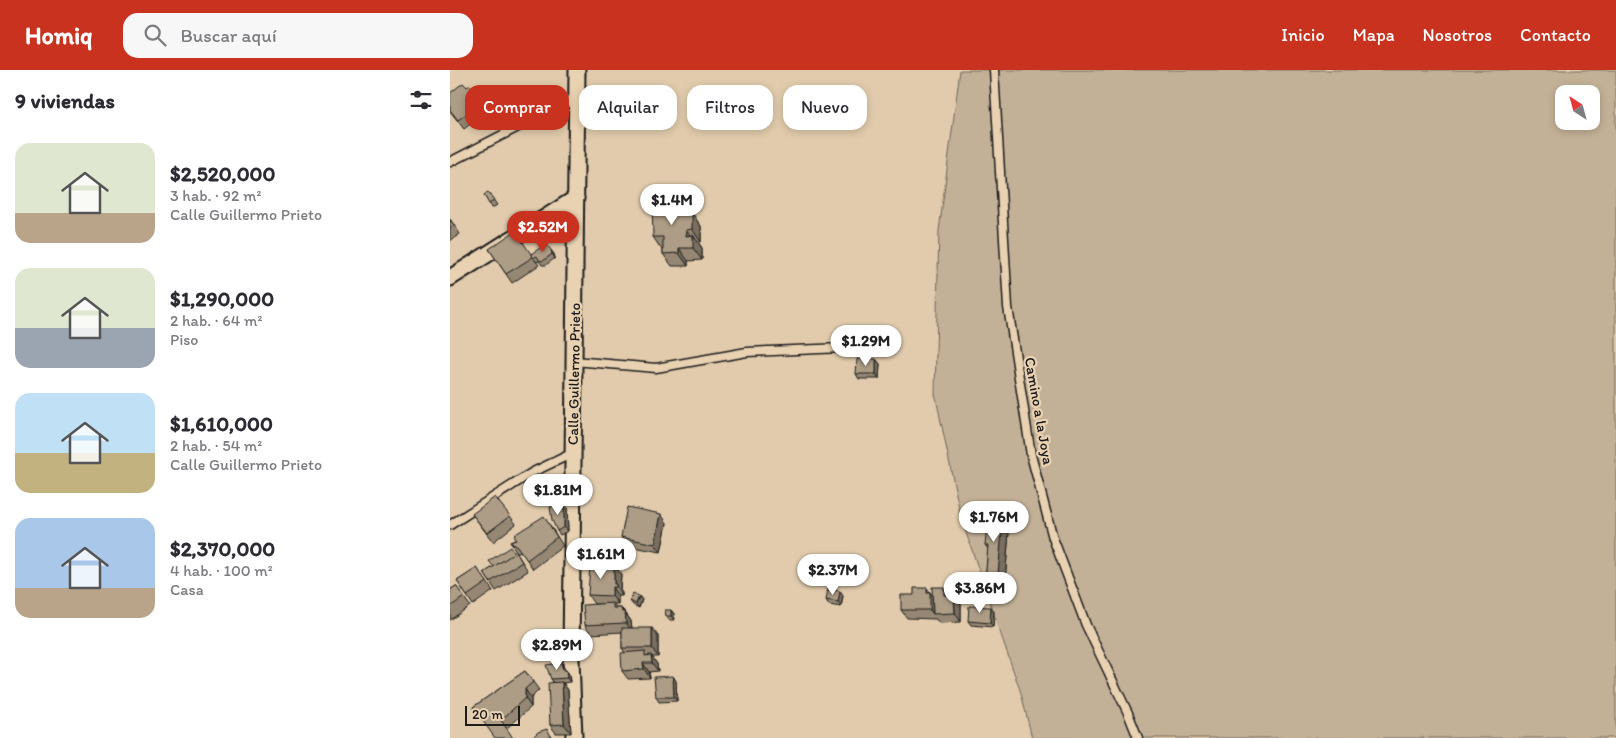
<!DOCTYPE html>
<html lang="es">
<head>
<meta charset="utf-8">
<style>
	:root { --surface:#fff; --page:#f7f7f7; --text:#2b2b33; --muted:#7c7c81; --accent:#c8321e }
	body { margin:0; font-family:Itim,sans-serif; background:var(--page); color:var(--text); height:100vh; display:flex; flex-direction:column; font-size:19px; white-space:nowrap }
	* { box-sizing:border-box; margin:0 }
	p { font-size:16px; color:var(--muted) }
	.icon { flex:none; width:28px; height:28px; fill:none; stroke:currentColor; stroke-width:2; stroke-linecap:round; stroke-linejoin:round }
	.map { position:relative; flex:1; overflow:hidden }
	.sheet { display:flex; flex-direction:column; background:var(--surface); width:450px }
	.sheet>* { flex:none }
	.banner { position:absolute; left:15px; top:15px; width:475px; height:45px; display:flex; gap:10px }
	.needle { width:32px; rotate:324deg }
	.fabs { position:absolute; left:1105px; top:15px; display:grid; gap:10px }
	.fabs a { display:grid; place-items:center; width:45px; height:45px; border-radius:10px; background:var(--surface); box-shadow:0 2px 8px #0003; font-size:25px }
	.scale { position:absolute; left:15px; bottom:12px; width:55px; box-sizing:border-box; padding-left:5px; border:2px solid #1c1c1c; border-top:0; font-size:14px; line-height:18px; white-space:nowrap; color:#1c1c1c; -webkit-text-stroke:4px #e9d2b2; paint-order:stroke }
	.price { position:absolute; translate:-50% -42px; padding:0 11px; border-radius:18px; background:#fff; color:#222; font-size:16px; line-height:32px; filter:drop-shadow(0 1px 2px #0008) }
	.price::after { content:''; position:absolute; left:50%; top:30px; width:15px; height:11px; margin-left:-8px; background:inherit; clip-path:polygon(0 0,100% 0,50% 100%) }
	.price.selected { background:var(--accent); color:#fff }
	ul { padding:0; list-style:none }
	li { display:flex; align-items:center; gap:15px; height:125px; padding:0 15px }
	li span { display:grid; place-items:center; flex:none; width:140px; height:100px; border-radius:15px; color:#555 }
	li>.icon { margin-inline-start:auto }
	span .icon { width:60px; height:60px; fill:#fffc; stroke-width:1 }
	li b { font-size:21px }
	h2 { display:flex; justify-content:space-between; align-items:center; height:60px; padding:0 15px; font-size:21px }
	.tag { padding:0 18px; border-radius:15px; background:var(--surface); box-shadow:0 2px 8px #0003; font-size:18px; line-height:45px }
	.tag.selected { background:var(--accent); color:#fff }
	header { display:flex; align-items:center; gap:30px; box-sizing:border-box; height:70px; padding:0 25px; background:var(--accent); color:#fff }
	header strong { font-size:24px }
	nav { display:flex; gap:28px; margin-inline-start:auto; font-size:18px }
	.search { width:350px; height:45px; background:var(--page); display:flex; align-items:center; gap:12px; box-sizing:border-box; padding:0 18px; border-radius:15px; color:var(--muted); font-size:19px }
	main { display:flex; flex:1; min-height:0 }
	.map>svg:first-child { display:block }
</style>
</head>
<body>
<header>
<strong>Homiq</strong>
<div class="search"><svg class="icon" aria-label="search" viewBox="0 0 24 24"><circle cx="10" cy="10" r="6"/><path d="M15 15l6 6"/></svg>Buscar aquí</div>
<nav><a>Inicio</a><a>Mapa</a><a>Nosotros</a><a>Contacto</a></nav>
</header>
<main>
<section class="sheet">
<h2>9 viviendas<svg class="icon" aria-label="filters" viewBox="0 0 24 24"><path d="M4 7h16M4 17h16"/><circle cx="9" cy="7" r="2"/><circle cx="15" cy="17" r="2"/></svg></h2>
<ul>
<li><span style="background:linear-gradient(#dfe7d0 70%,#b9a48a 0)"><svg class="icon" aria-label="home" viewBox="0 0 24 24"><path d="M3 11l9-7 9 7M6 9v11h12V9"/></svg></span><div><b>$2,520,000</b><p>3 hab. · 92 m²</p><p>Calle Guillermo Prieto</p></div></li>
<li><span style="background:linear-gradient(#dfe7d0 60%,#9aa5b1 0)"><svg class="icon" aria-label="home" viewBox="0 0 24 24"><path d="M3 11l9-7 9 7M6 9v11h12V9"/></svg></span><div><b>$1,290,000</b><p>2 hab. · 64 m²</p><p>Piso</p></div></li>
<li><span style="background:linear-gradient(#bfe0f5 60%,#c2b280 0)"><svg class="icon" aria-label="home" viewBox="0 0 24 24"><path d="M3 11l9-7 9 7M6 9v11h12V9"/></svg></span><div><b>$1,610,000</b><p>2 hab. · 54 m²</p><p>Calle Guillermo Prieto</p></div></li>
<li><span style="background:linear-gradient(#a9c7e8 70%,#b9a48a 0)"><svg class="icon" aria-label="home" viewBox="0 0 24 24"><path d="M3 11l9-7 9 7M6 9v11h12V9"/></svg></span><div><b>$2,370,000</b><p>4 hab. · 100 m²</p><p>Casa</p></div></li>
</ul>
</section>
<div class="map">
<svg width="1166" height="668" viewBox="0 0 1166 668">
	<rect width="100%" height="100%" fill="#e1cbac"/>
	<filter id="ink" filterUnits="userSpaceOnUse"><feTurbulence type="fractalNoise" baseFrequency=".02" numOctaves="2"/><feDisplacementMap in="SourceGraphic" scale="10" xChannelSelector="R" yChannelSelector="G"/><feConvolveMatrix kernelMatrix="1 2 1 2 8 2 1 2 1" color-interpolation-filters="sRGB"/></filter>
	<g filter="url(#ink)">
		<path fill="#c3b197" stroke="#70665a" fill-rule="evenodd" d="M510,0H1166V668H582L571,623L511,448L485,323L489,161ZM1114,24H1141V51H1114Z"/>
		<g fill="none" stroke-linecap="round" stroke-linejoin="round">
			<defs>
				<g id="lane">
					<path d="M544,0L558,237L581,385L603,468L636,555L678,643L688,668"/>
					<path d="M0,92L128,26"/>
					<path d="M124,291L206,298L297,282L393,278"/>
					<path d="M0,455L83,402L123,383"/>
				</g>
				<g id="street">
					<path d="M0,208L126,128"/>
					<path d="M124,668L121,589L127,0"/>
				</g>
			</defs>
			<use href="#lane" stroke="#1c1c1c" stroke-width="11"/>
			<use href="#street" stroke="#1c1c1c" stroke-width="19"/>
			<use href="#lane" stroke="#e9d2b2" stroke-width="8"/>
			<use href="#street" stroke="#e9d2b2" stroke-width="15"/>
		</g>
		<g fill="#958773" stroke="#1c1c1c">
			<path d="M17,17L30,27L36,36L27,43L29,47L14,59L0,41V23Z"/>
			<path d="M38,122L47,135L42,138L34,125Z"/>
			<path d="M225,135L240,143L251,156V172H248L252,178V190L238,191V196H222L213,184V180H212L203,167Z"/>
			<path d="M0,149L10,164L0,171Z"/>
			<path d="M39,179L81,184H104L105,188L96,195H92L89,191L87,192L84,189L89,195L62,213Z"/>
			<path d="M426,289L430,294L429,309H409L406,304Z"/>
			<path d="M114,433L117,437L118,461L110,465L107,461Z"/>
			<path d="M22,444L60,446L66,454L43,472Z"/>
			<path d="M559,445L558,447L560,450L554,522L541,521L535,513L538,479L535,475Z"/>
			<path d="M217,453L211,482L177,476L171,467Z"/>
			<path d="M100,455L113,476L83,499L73,484L66,481L60,472Z"/>
			<path d="M66,482L78,501L46,521L34,503Z"/>
			<path d="M164,495L171,504L170,520L172,523V526H168V534H164L166,538H171L175,542L181,551L182,558L208,566V587H202L207,594L208,601L199,602L200,608L178,609L172,601L175,583L172,578V562L141,564L135,555L151,534H144L138,525Z"/>
			<path d="M27,498L43,521L23,535L7,511Z"/>
			<path d="M6,516L20,536L0,550V520Z"/>
			<path d="M504,525L511,534V552L489,553L486,549L457,548L451,540L482,526Z"/>
			<path d="M189,526L192,530L189,538L183,535L180,531Z"/>
			<path d="M393,526L391,537L379,535L376,530Z"/>
			<path d="M541,537L544,542L543,557L521,555L518,551Z"/>
			<path d="M221,540L224,544V550H219L216,546Z"/>
			<path d="M114,597L115,600H116L119,604L120,612L113,613L118,620L121,663H106L100,655L103,612L101,609Z"/>
			<path d="M75,601L89,620L81,628V637L57,658L23,637Z"/>
			<path d="M223,606L226,611L227,631L209,632L206,627Z"/>
		</g>
		<g fill="#796e5e" stroke="#1c1c1c">
			<path d="M21,34L27,43L29,47L23,39Z"/>
			<path d="M220,129L229,141L220,136Z"/>
			<path d="M234,135L242,147V143L251,156V172L242,159L234,143Z"/>
			<path d="M236,160L243,169V165L252,178V190L243,178L236,166Z"/>
			<path d="M229,178L238,191V196L229,183Z"/>
			<path d="M101,180L104,184L105,188L102,184Z"/>
			<path d="M426,289L430,294L429,309L426,304Z"/>
			<path d="M114,433L117,437L118,461L114,457Z"/>
			<path d="M553,437L559,445L558,447L560,450L554,522L547,514Z"/>
			<path d="M211,444L217,453L211,482L205,474Z"/>
			<path d="M164,495L171,504L170,520L172,523V526L164,514Z"/>
			<path d="M162,517L168,526V534L162,526Z"/>
			<path d="M494,517L500,525H494Z"/>
			<path d="M477,518L483,526V544L480,540L477,523Z"/>
			<path d="M390,521L393,526L391,537L388,532Z"/>
			<path d="M504,525L511,534V552L505,543Z"/>
			<path d="M189,526L192,530L189,538L186,534Z"/>
			<path d="M541,537L544,542L543,557L540,553Z"/>
			<path d="M171,538L181,551L182,561L176,553L172,542Z"/>
			<path d="M221,540L224,544V550L221,546Z"/>
			<path d="M202,558L208,566V587L202,578Z"/>
			<path d="M201,585L207,594L208,601L202,593Z"/>
			<path d="M193,593L199,602L200,608L194,599Z"/>
			<path d="M116,600L119,604L120,612L117,608Z"/>
			<path d="M223,606L226,611L227,631L224,627Z"/>
			<path d="M112,612L118,620L121,663L114,654Z"/>
			<path d="M75,619L81,628V637L75,628Z"/>
		</g>
		<g fill="#ad9d86" stroke="#1c1c1c">
			<path d="M13,13L17,17L20,15L30,27L21,34L23,39L8,50L0,40V23Z"/>
			<path d="M38,122L44,130L39,134L34,125Z"/>
			<path d="M202,129H220V136L234,135V143H242V159L236,160V166L243,165V178H229V183L213,184V167H203Z"/>
			<path d="M0,150L4,155L0,158Z"/>
			<path d="M65,161L83,187L56,204L39,179Z"/>
			<path d="M96,174L101,180L102,184L93,191L89,190L87,186L83,188L81,184Z"/>
			<path d="M407,289H426V304H406Z"/>
			<path d="M45,427L60,446L37,463L22,444Z"/>
			<path d="M114,433V457L107,461L102,450L100,437Z"/>
			<path d="M539,436L553,437L552,441H554L547,514L535,513L538,475H535Z"/>
			<path d="M177,437L211,444L205,474L171,467Z"/>
			<path d="M94,446L107,467L77,490L67,476L60,472L66,470L64,465Z"/>
			<path d="M60,477L65,483L44,497L39,491Z"/>
			<path d="M66,482L72,492L40,512L34,503Z"/>
			<path d="M140,494L164,495V514H166V517H162V526L138,525Z"/>
			<path d="M27,498L37,512L17,526L7,511Z"/>
			<path d="M6,516L14,527L0,537V520Z"/>
			<path d="M482,517H494V525H504L505,543L483,544Z"/>
			<path d="M464,518H477V523H480V540H451V525H464Z"/>
			<path d="M378,519L390,521L388,532L376,530Z"/>
			<path d="M183,523L189,526L186,534L180,531Z"/>
			<path d="M163,533V538H171L172,542H175L176,553L135,555L133,535Z"/>
			<path d="M519,536L541,537L540,553L518,551Z"/>
			<path d="M215,540H221V546H216Z"/>
			<rect x="172" y="558" width="30" height="20"/>
			<path d="M195,581V586L201,585L202,593H193L194,599L172,601L171,583Z"/>
			<path d="M111,593L113,600H116L117,608L101,609L96,595Z"/>
			<path d="M75,601L83,612L75,619V628L51,650L63,668H45L23,637Z"/>
			<path d="M223,606L224,627H206L204,607Z"/>
			<path d="M112,612L114,654L100,655L98,613Z"/>
			<path d="M97,659L101,666L97,668H85L84,666L88,662Z"/>
		</g>
	</g>
	<g text-anchor="middle" stroke-width="4.5" stroke-linejoin="round" paint-order="stroke">
		<g font-size="15" fill="#1c1c1c" stroke="#e9d2b2">
			<text transform="translate(124 304) rotate(-89)" y="5">Calle Guillermo Prieto</text>
			<text transform="translate(589 341) rotate(80)" y="5">Camino a la Joya</text>
		</g>
	</g>
</svg>
<div class="fabs">
<a><svg class="needle" viewBox="-14 -14 28 28"><path d="M0-13l5 13h-10z" fill="#e53935"/><path d="M0 13l5-13h-10z" fill="#7c7c81"/></svg></a>
</div>
<div class="scale">20 m</div>
<b class="price" style="left:222px;top:156px">$1.4M</b>
<b class="price selected" style="left:93px;top:183px">$2.52M</b>
<b class="price" style="left:416px;top:297px">$1.29M</b>
<b class="price" style="left:108px;top:446px">$1.81M</b>
<b class="price" style="left:544px;top:473px">$1.76M</b>
<b class="price" style="left:151px;top:510px">$1.61M</b>
<b class="price" style="left:383px;top:526px">$2.37M</b>
<b class="price" style="left:530px;top:544px">$3.86M</b>
<b class="price" style="left:107px;top:601px">$2.89M</b>
<div class="banner">
<a class="tag selected">Comprar</a>
<a class="tag">Alquilar</a>
<a class="tag">Filtros</a>
<a class="tag">Nuevo</a>
</div>
</div>
</main>
</body>
</html>
